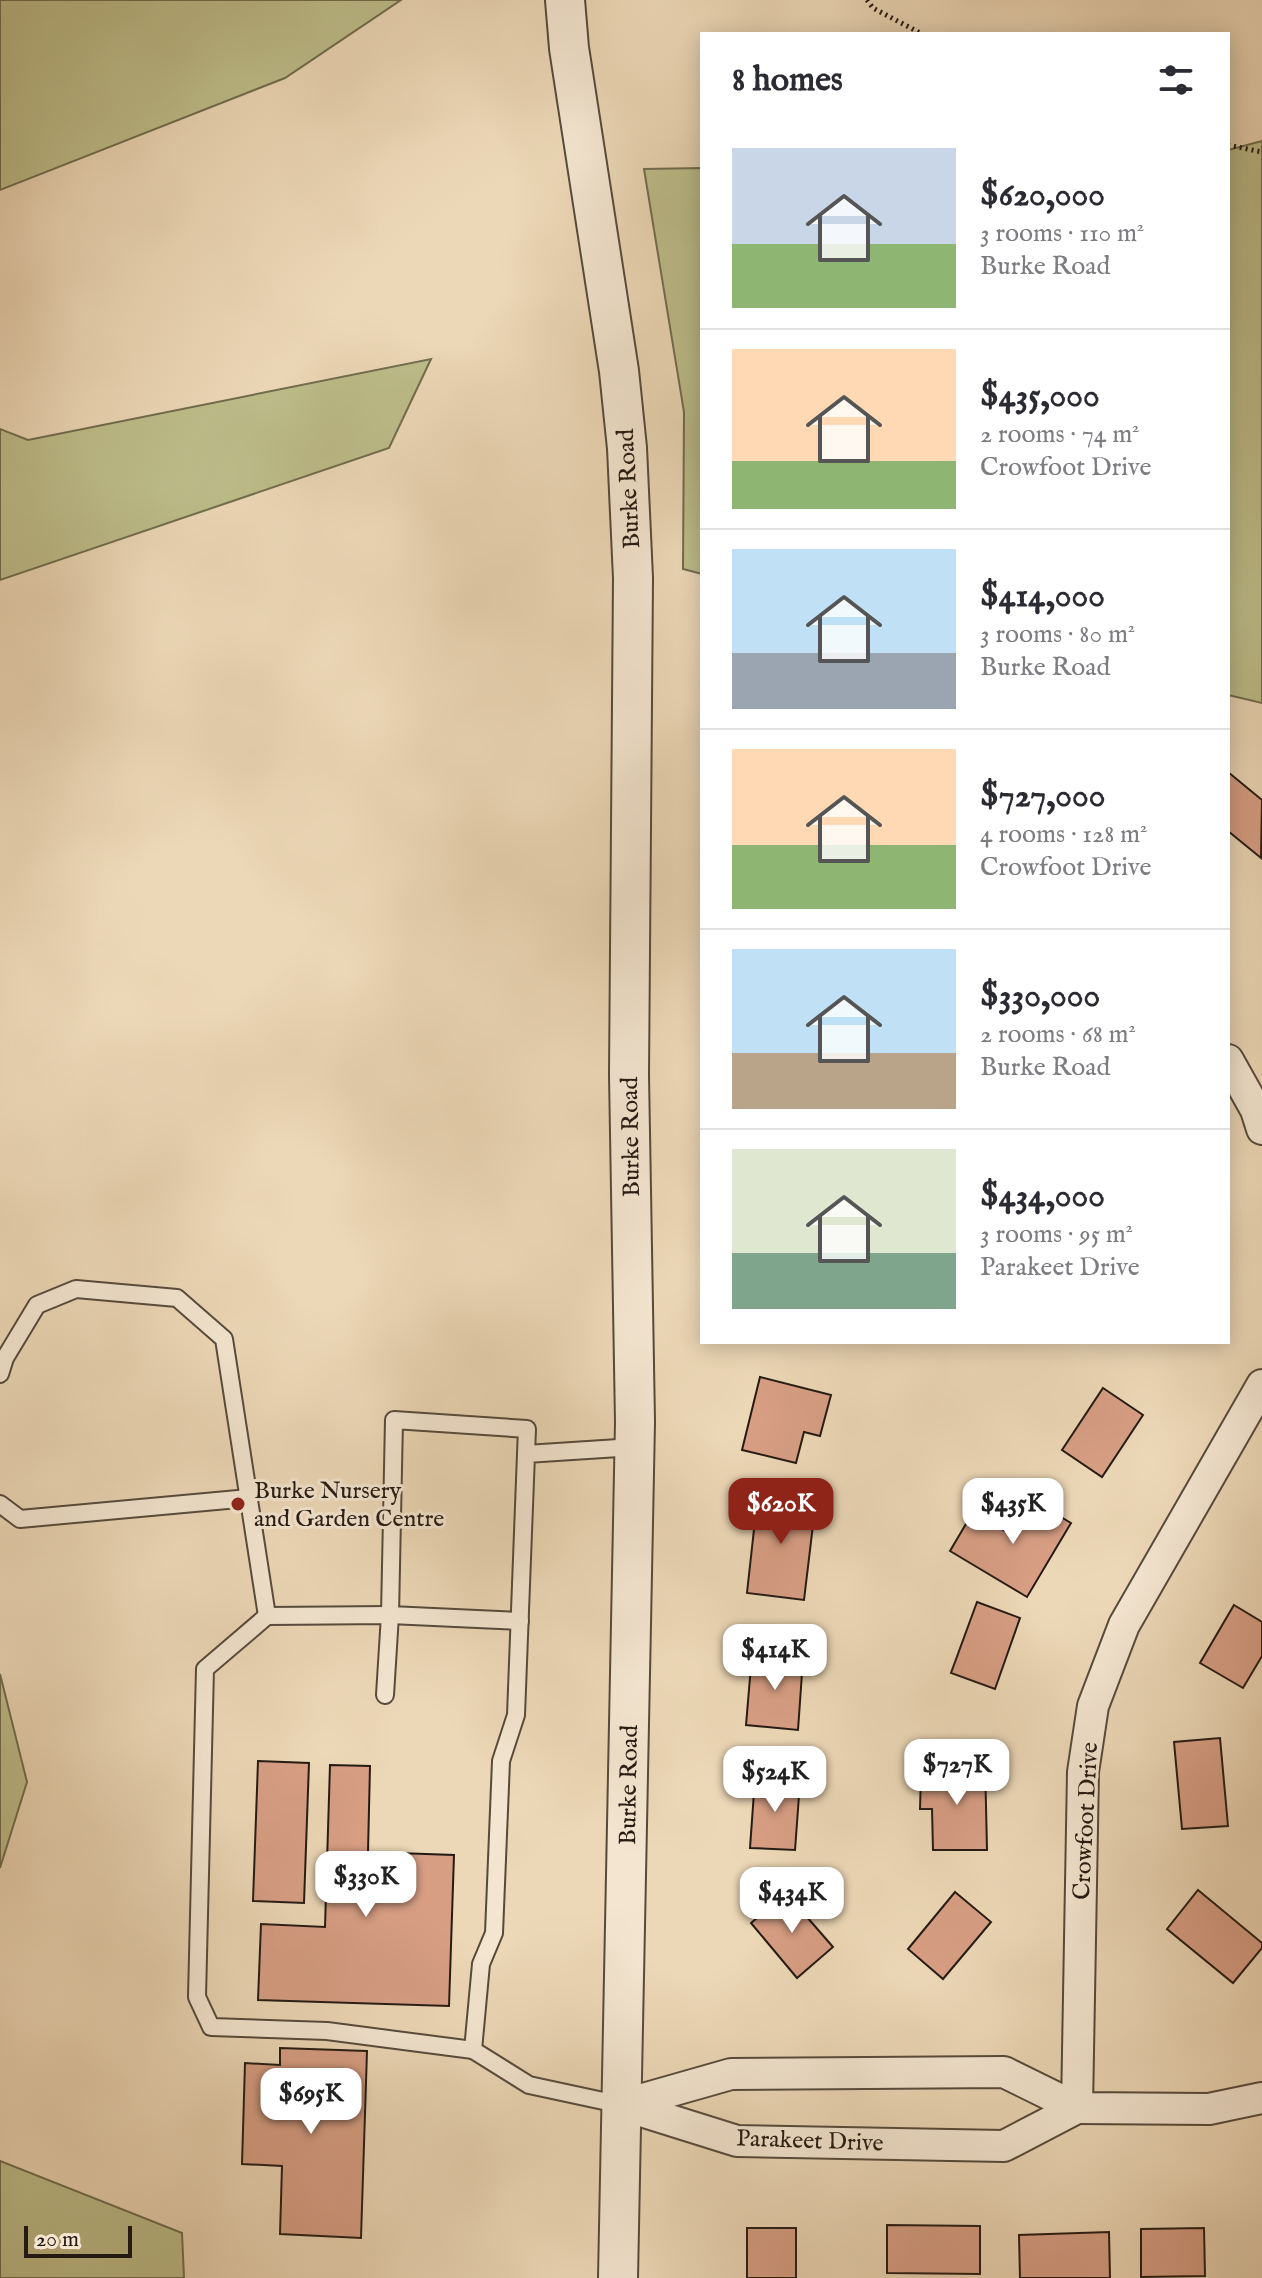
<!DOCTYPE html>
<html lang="en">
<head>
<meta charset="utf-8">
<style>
	:root { --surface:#fff; --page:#f7f7f7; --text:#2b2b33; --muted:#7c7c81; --line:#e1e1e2; --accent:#8f2418 }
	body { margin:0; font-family:"IM FELL English",serif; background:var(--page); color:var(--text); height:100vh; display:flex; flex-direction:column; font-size:30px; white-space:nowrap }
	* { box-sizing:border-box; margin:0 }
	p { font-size:26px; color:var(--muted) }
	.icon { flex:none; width:44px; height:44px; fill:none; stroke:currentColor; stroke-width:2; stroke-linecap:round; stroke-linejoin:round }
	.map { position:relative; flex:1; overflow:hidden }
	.side { position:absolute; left:700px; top:32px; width:530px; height:1312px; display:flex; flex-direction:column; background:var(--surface); border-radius:0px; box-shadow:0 4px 20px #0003 }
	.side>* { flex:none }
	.scale { position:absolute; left:24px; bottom:20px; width:108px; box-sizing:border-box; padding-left:8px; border:4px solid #251b13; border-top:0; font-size:22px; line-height:28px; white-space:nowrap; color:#251b13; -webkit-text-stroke:6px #f3e5d0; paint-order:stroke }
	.price { position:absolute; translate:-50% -68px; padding:0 18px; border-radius:16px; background:#fff; color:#222; font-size:26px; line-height:52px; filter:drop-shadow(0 2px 4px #0008) }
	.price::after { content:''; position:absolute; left:50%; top:48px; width:24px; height:18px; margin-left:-12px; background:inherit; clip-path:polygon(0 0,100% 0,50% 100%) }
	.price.active { background:var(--accent); color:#fff }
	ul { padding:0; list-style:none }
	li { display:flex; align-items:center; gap:24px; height:200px; padding:0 32px }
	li+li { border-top:2px solid var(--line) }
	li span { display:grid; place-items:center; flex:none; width:224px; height:160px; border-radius:0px; color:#555 }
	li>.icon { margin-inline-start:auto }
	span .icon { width:96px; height:96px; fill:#fffc; stroke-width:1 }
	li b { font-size:34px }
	h2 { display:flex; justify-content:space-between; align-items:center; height:96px; padding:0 32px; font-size:34px }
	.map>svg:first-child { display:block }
</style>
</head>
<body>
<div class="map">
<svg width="1262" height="2278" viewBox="0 0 1262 2278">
	<rect width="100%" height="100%" fill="#ecd7b6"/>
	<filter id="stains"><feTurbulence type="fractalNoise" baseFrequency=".0025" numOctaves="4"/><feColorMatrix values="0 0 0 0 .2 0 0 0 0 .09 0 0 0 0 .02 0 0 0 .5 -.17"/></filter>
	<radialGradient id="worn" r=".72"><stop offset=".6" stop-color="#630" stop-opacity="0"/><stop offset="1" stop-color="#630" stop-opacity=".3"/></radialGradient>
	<g fill="#bdbd8a" stroke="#716c4e" stroke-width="2">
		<path d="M0,0H401L285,78L0,190Z"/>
		<path d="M1262,141V703L1228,695V150Z"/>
		<path d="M702,168V574L683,569L684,412L644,169Z"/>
		<path d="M431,359L389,448L0,580V429L28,440Z"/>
		<path d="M0,1674L27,1782L0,1868Z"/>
		<path d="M0,2161L182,2233L184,2278H0Z"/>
	</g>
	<g fill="#d79e84" stroke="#251b13" stroke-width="2">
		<path d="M1228,772L1262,800L1261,858L1228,831Z"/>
		<path d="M760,1377L831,1395L820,1436L804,1432L796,1463L742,1450Z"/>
		<path d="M1103,1388L1143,1415L1102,1477L1062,1450Z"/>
		<path d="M758,1493L816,1500L804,1600L747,1593Z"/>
		<path d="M1031,1499L1071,1523L1027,1597L950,1551L973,1512L1010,1534Z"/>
		<path d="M977,1602L1020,1618L995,1689L951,1673Z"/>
		<path d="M1234,1605L1262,1622V1656L1243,1688L1200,1663Z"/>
		<path d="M752,1654L803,1659L798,1730L746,1725Z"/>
		<path d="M1220,1738L1228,1826L1182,1829L1174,1742Z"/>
		<path d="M258,1761L309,1763L304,1903L253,1901Z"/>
		<path d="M985,1761L987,1850H933L932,1809H920L921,1775L950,1774L949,1762Z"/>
		<path d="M330,1765L370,1766L368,1852L454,1855L449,2006L258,2000L261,1924L325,1927Z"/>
		<path d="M755,1778L800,1782L795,1850L750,1848Z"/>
		<path d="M1198,1890L1262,1943V1948L1233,1983L1167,1929Z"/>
		<path d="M955,1892L991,1922L943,1979L908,1949Z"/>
		<path d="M786,1893L833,1947L797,1978L751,1923Z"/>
		<path d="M280,2048L367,2051L361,2238L280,2234L282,2166L242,2164L245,2063L280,2065Z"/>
		<path d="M887,2225L980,2226V2274L887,2273Z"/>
		<rect x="747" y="2228" width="49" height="50"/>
		<path d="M1204,2228L1205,2276L1141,2277V2229Z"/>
		<path d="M1109,2232L1110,2278H1020L1019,2235Z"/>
	</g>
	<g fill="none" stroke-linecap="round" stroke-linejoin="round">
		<defs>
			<g id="service">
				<path d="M0,1374L5,1358L37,1305L76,1289L177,1298L224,1339L267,1616"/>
				<path d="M0,1504L20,1519L249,1498"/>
				<path d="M520,1621L390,1615L394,1420L527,1429L526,1454"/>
				<path d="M385,1695L390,1615L267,1616L205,1669L197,1997L211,2027L327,2031L473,2050L481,1964L494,1933L501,1761L516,1715L526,1454L634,1447"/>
				<path d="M473,2050L529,2085L622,2105"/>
			</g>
			<g id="minor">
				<path d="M1228,1060L1256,1110L1262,1129"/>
				<path d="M622,2105L731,2074L1004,2072L1077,2108L1209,2109L1262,2098"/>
				<path d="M622,2105L737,2141L1004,2146L1077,2108"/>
				<path d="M1077,2108L1083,1772L1093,1706L1124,1625L1262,1385"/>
			</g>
			<path id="tertiary" d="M565,0L569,48L619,371L627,448L633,578L629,1075L635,1422L618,2278"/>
		</defs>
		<use href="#service" stroke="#574a3c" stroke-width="20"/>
		<use href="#minor" stroke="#574a3c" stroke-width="34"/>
		<use href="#tertiary" stroke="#574a3c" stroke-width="42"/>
		<g stroke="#251b13" stroke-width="5" stroke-dasharray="2 4" stroke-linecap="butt">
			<path d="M867,0L873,8L922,34"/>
			<path d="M1228,145L1262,152"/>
		</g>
		<use href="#service" stroke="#f3e5d0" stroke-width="16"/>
		<use href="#minor" stroke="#f3e5d0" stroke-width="30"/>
		<use href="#tertiary" stroke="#f3e5d0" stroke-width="38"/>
	</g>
	<circle fill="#8f2418" stroke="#f3e5d0" stroke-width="3" cx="238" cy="1504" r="8"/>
	<g text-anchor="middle" stroke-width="6" stroke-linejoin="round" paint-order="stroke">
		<g font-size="24" fill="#251b13" stroke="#f3e5d0">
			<text transform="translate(628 489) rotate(-93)" y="8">Burke Road</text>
			<text transform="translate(630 1137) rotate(-91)" y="8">Burke Road</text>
			<text transform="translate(628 1785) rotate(-89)" y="8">Burke Road</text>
			<text transform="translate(1085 1821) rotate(-87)" y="8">Crowfoot Drive</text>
			<text transform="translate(810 2140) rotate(2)" y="8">Parakeet Drive</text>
		</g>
		<g font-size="24" fill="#251b13" stroke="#f3e5d0" text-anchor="start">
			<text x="254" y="1498">Burke Nursery<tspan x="254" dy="28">and Garden Centre</tspan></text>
		</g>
	</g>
	<rect width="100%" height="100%" filter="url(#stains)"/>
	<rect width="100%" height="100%" fill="url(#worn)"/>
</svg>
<div class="scale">20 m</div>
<b class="price active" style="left:781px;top:1546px">$620K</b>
<b class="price" style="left:1013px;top:1546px">$435K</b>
<b class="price" style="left:775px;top:1692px">$414K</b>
<b class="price" style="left:957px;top:1807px">$727K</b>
<b class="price" style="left:775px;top:1814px">$524K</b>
<b class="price" style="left:366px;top:1919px">$330K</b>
<b class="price" style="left:792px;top:1935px">$434K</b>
<b class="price" style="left:311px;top:2136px">$695K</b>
<section class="side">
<h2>8 homes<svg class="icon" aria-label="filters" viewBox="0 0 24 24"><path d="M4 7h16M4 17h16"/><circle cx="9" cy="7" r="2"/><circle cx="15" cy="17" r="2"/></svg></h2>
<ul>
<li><span style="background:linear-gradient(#c9d6e8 60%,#8fb573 0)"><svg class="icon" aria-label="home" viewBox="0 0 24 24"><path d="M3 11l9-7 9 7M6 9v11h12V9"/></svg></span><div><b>$620,000</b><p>3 rooms · 110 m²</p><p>Burke Road</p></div></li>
<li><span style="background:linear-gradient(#ffd9b3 70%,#8fb573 0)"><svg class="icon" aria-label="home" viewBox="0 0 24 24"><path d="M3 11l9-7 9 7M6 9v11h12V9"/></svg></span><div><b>$435,000</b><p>2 rooms · 74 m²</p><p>Crowfoot Drive</p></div></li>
<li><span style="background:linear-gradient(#bfe0f5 65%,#9aa5b1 0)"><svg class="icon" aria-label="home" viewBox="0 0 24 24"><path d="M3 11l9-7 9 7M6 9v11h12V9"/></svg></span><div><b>$414,000</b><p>3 rooms · 80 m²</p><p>Burke Road</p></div></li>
<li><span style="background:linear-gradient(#ffd9b3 60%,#8fb573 0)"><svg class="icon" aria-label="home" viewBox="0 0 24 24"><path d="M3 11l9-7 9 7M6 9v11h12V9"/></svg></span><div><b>$727,000</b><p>4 rooms · 128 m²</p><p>Crowfoot Drive</p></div></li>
<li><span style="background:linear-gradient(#bfe0f5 65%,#b9a48a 0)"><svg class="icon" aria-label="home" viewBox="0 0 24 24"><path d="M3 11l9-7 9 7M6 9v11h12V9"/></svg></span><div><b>$330,000</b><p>2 rooms · 68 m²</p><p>Burke Road</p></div></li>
<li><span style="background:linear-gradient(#dfe7d0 65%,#7fa58c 0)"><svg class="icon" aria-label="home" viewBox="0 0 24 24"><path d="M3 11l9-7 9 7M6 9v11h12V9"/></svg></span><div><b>$434,000</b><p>3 rooms · 95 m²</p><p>Parakeet Drive</p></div></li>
</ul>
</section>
</div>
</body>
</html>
